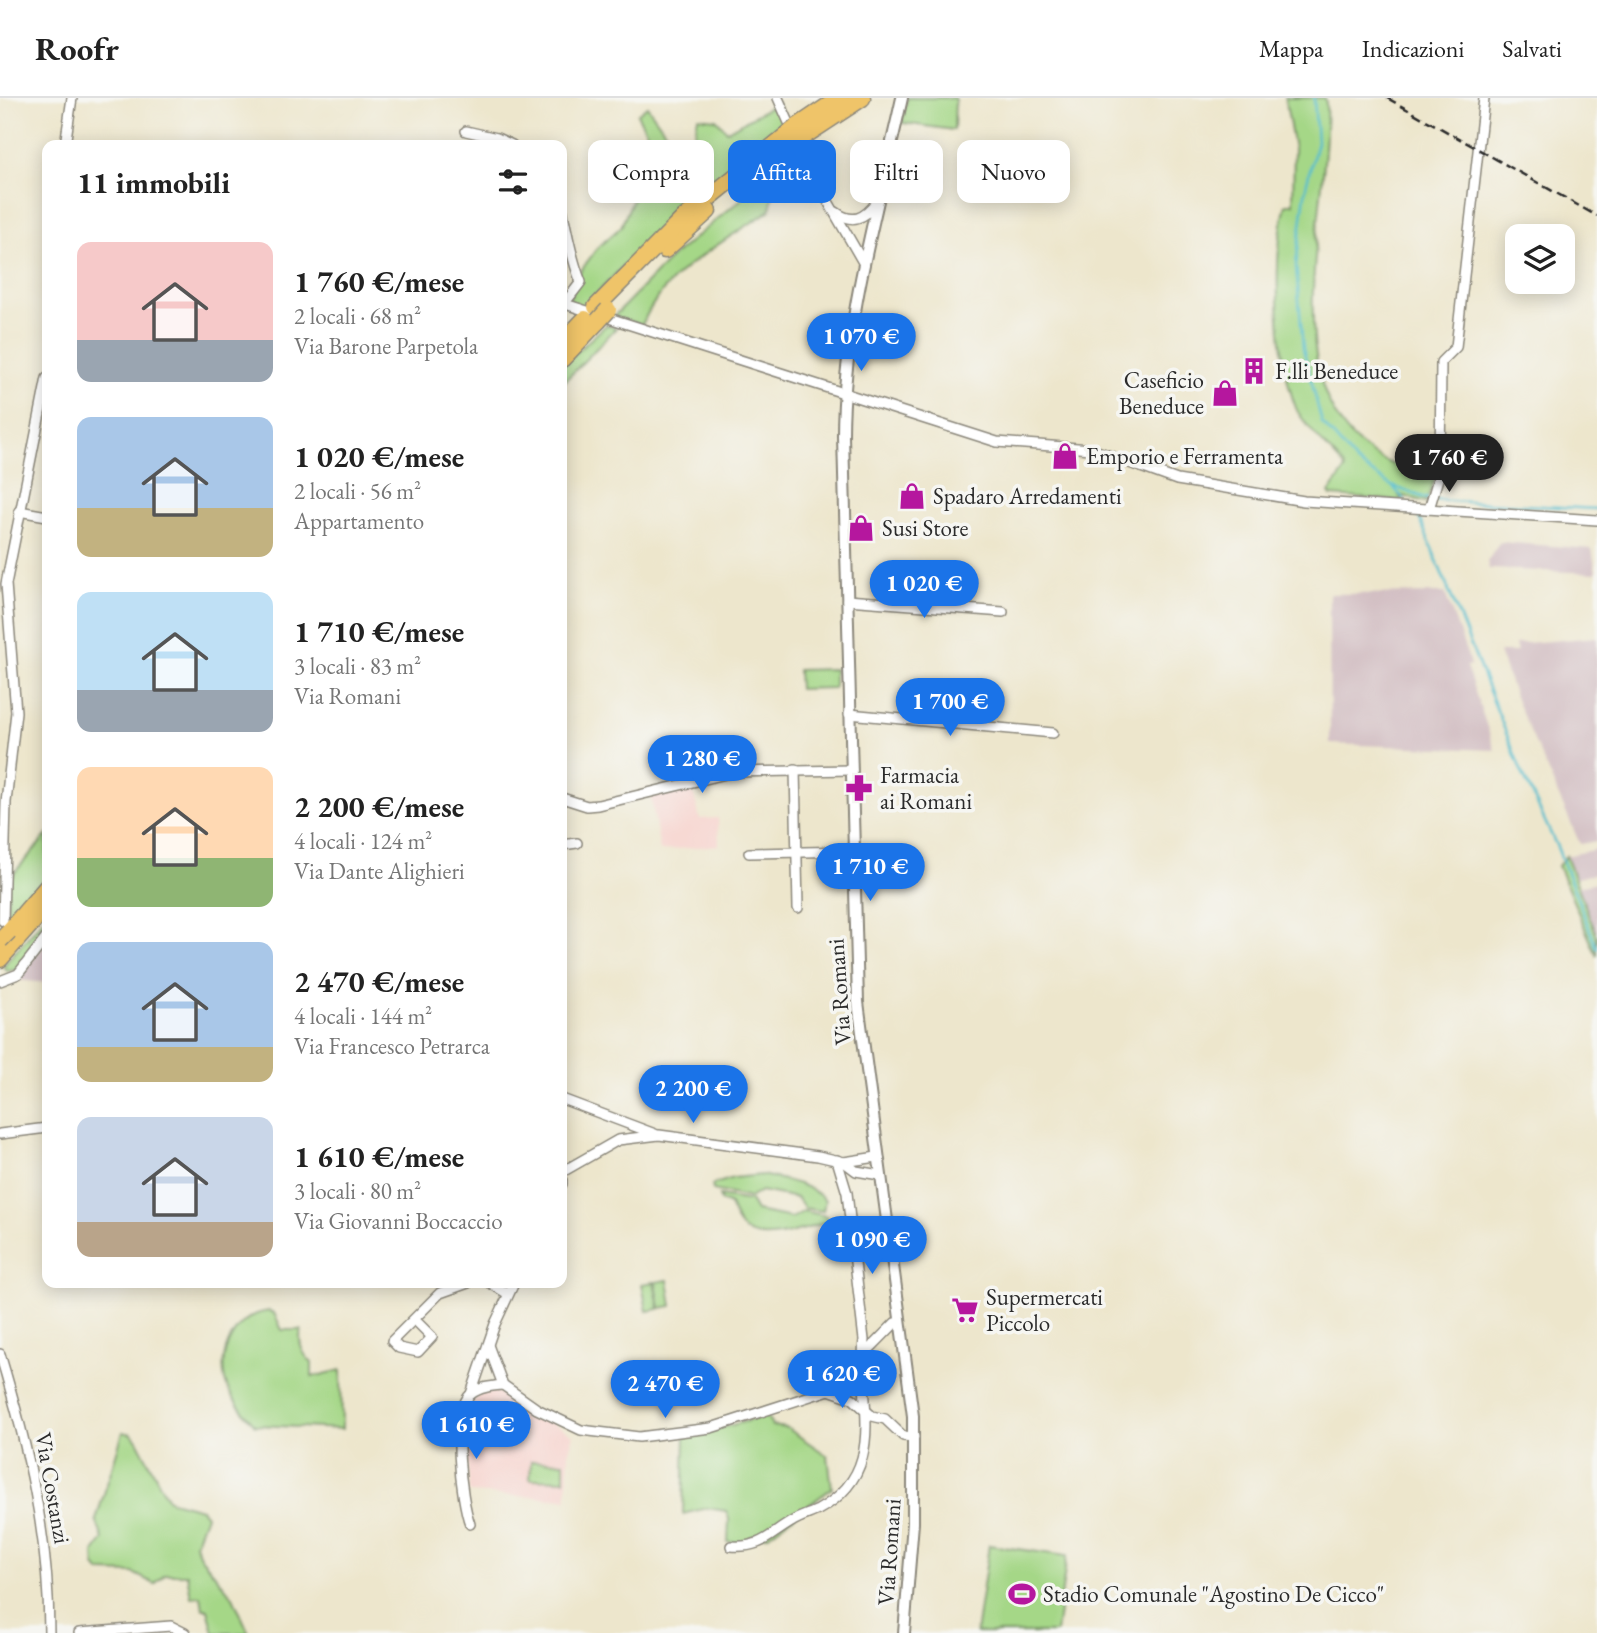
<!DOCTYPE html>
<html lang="it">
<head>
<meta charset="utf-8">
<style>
	:root { --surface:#fff; --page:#f6f6f6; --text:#222; --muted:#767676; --line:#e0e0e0; --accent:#1a73e8 }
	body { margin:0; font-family:"EB Garamond",serif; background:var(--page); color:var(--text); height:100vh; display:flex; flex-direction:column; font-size:26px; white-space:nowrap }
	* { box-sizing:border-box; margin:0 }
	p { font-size:23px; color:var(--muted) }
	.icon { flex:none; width:38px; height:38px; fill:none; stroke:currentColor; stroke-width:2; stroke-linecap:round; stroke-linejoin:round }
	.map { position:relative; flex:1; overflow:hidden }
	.panel { position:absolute; left:42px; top:42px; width:525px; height:1148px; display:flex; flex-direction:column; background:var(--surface); border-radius:14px; box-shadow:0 4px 18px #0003 }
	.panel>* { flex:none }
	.banner { position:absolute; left:588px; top:42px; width:665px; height:63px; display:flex; gap:14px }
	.buttons { position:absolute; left:1505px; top:126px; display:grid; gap:14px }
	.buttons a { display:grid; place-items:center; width:70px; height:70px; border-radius:14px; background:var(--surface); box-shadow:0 4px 18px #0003; font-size:35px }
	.price { position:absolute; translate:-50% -60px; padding:0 16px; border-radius:24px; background:var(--accent); color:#fff; font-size:23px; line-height:46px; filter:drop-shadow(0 2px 4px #0008) }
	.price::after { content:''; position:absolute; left:50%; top:42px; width:21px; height:16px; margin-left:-10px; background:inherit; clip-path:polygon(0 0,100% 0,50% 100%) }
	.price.on { background:#222; color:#fff }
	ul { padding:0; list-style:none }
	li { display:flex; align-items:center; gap:21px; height:175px; padding:0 35px }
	li span { display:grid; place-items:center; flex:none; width:196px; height:140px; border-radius:14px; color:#555 }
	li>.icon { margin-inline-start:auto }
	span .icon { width:84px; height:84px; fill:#fffc; stroke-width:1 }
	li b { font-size:30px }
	h2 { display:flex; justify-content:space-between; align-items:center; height:84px; padding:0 35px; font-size:30px }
	.chip { padding:0 24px; border-radius:14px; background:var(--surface); box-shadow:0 4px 18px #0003; font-size:24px; line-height:63px }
	.chip.on { background:var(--accent); color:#fff }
	header { display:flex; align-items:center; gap:42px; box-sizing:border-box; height:98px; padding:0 35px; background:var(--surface); border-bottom:2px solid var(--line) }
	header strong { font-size:33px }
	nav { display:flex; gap:38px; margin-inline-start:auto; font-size:24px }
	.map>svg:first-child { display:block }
</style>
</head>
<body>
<header>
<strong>Roofr</strong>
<nav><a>Mappa</a><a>Indicazioni</a><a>Salvati</a></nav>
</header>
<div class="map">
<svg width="1597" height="1535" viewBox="0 0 1597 1535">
	<rect width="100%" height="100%" fill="#f6f6f2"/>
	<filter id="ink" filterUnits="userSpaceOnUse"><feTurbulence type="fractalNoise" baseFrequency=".0143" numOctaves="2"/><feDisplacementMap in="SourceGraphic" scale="14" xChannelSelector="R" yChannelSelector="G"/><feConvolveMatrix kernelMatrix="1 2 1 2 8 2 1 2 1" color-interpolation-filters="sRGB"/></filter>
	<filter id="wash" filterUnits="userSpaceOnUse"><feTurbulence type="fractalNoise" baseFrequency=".00686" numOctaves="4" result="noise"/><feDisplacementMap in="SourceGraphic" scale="28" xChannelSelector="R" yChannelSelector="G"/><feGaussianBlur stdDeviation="1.57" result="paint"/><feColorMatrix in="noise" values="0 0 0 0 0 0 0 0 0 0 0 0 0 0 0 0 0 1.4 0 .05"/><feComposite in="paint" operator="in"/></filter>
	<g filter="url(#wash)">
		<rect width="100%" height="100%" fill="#ede6cc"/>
		<g fill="#f7d0ca">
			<path d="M692,690L700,721L718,720L719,747L660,753L651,699Z"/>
			<path d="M494,1293L574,1337L569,1353L567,1401L469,1395L467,1354L472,1306L478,1297Z"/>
		</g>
		<g fill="#d2bec2">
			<path d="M1500,444L1592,451L1596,475L1489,471L1487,464Z"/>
			<path d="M1445,495L1471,567L1466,568L1495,652L1330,646L1329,496Z"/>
			<path d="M1597,539V743L1580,746L1517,604L1499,554H1517L1515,546Z"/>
			<path d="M1597,751V775L1573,781L1566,758Z"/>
			<path d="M1597,784V838L1576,789Z"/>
			<path d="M47,844V885L16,882Z"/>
		</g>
		<g fill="#a5d787" stroke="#688159" stroke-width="2">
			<path d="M907,0H955L954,32L902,25Z"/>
			<path d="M1285,0H1325L1326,5C1332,129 1249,350 1436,378L1426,404L1399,397L1402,403L1331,398L1329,395L1345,372L1344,368C1332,355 1301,324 1296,310C1276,258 1272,159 1286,106H1293L1294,51Z"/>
			<path d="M777,5L786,26L654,136L583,210L568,204L580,174L598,149L621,129L651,58L653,46L637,16L647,8L667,36L668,78L675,76L692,50L698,19L716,21L727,33Z"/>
			<path d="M796,56L805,74L773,97L770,112C724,145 665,171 642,227L614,218L675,156Z"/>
			<path d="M606,227L616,230L562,286V267Z"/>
			<path d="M834,571V590L799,591L798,572Z"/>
			<path d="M47,737V779L7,824L8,782Z"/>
			<path d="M1566,758L1597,838V858L1558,768Z"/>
			<path d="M47,817V836L19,871L7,873L3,868Z"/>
			<path d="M762,1077C785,1083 807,1084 825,1102L823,1113L804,1110L797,1100L761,1093L750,1100L713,1092L712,1087L733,1080Z"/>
			<path d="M719,1098L750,1103L756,1113L792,1120L804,1113L826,1118L828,1124C806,1130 756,1151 739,1127C735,1121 733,1113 730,1107L721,1103Z"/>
			<path d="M668,1182L672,1208L660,1210L656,1184Z"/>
			<path d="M654,1184L659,1211L647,1213L642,1186Z"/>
			<path d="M269,1213L274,1215L282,1232H301C298,1246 302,1255 312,1265V1279L341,1272L342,1331L255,1327C244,1314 229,1299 225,1282C218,1251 237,1217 269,1213Z"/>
			<path d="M767,1318L772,1328L787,1330L828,1358L832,1390L767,1438H753L745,1445L728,1444L729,1421L726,1413L707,1410L683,1416L685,1339Z"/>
			<path d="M123,1334L132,1336L137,1342L168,1402L201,1411L206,1417L195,1446L200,1458L233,1499L249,1535H214L208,1511H203L201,1498L191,1499L187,1476H165L155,1486L133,1475L100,1474L95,1468L94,1454L103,1441L96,1422Z"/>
			<path d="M531,1363L564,1364V1382L530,1381Z"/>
			<path d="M989,1447L1067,1458L1056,1535H976Z"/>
		</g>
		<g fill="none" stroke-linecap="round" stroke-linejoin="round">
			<g stroke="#52bdce" stroke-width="2.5">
				<path d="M1314,0L1317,44L1306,88L1296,167L1303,250L1322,325L1357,365L1392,388L1428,401"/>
				<path d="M1393,389L1405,402"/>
				<path d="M1434,402L1597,411"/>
				<path d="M1418,416L1521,672L1557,749L1597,850"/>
			</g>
		</g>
	</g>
	<g filter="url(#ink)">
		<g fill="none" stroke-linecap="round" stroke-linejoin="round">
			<defs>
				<g id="minor">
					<path d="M778,0L811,74L864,166"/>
					<path d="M466,33L497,40L512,47"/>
					<path d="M65,47L72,0"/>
					<path d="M562,111C568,137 571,160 581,184L564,206"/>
					<path d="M836,114C852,126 864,121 876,105"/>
					<path d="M562,205L997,344L1091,351L1177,382L1304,403L1597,422"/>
					<path d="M1429,411L1440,374L1441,264L1456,249L1484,0"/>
					<path d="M19,413L47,418"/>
					<path d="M847,502L1003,514"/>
					<path d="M849,616L1053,635"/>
					<path d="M795,671L798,810"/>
					<path d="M562,700L587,708L598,707L734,674L852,672"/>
					<path d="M562,747L577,745"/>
					<path d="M749,755L853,753"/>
					<path d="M3,823L6,704L16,614L6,486L47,280"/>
					<path d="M0,883L18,876L47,839"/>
					<path d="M562,1001L655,1036"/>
					<path d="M0,1036L47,1030"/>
					<path d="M844,1064L877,1059"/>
					<path d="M562,1074L618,1042L659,1037L818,1058L844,1064L856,1073L880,1077"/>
					<path d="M562,1082V1086"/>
					<path d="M490,1185L508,1196"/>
					<path d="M414,1221L432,1239L418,1254L399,1250L392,1243L440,1195L468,1185"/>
					<path d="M488,1247L503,1287L537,1311L581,1332L639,1339L711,1330L829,1292L895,1225L900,1224"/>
					<path d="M0,1256C28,1349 49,1437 49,1535"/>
					<path d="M829,1292L852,1300L872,1318L885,1321L903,1338L914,1339"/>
					<path d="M471,1296L495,1226L514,1185"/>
					<path d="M470,1426C461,1402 450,1313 471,1296C480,1289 493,1288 503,1287"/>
					<path d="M731,1448C763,1450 768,1437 793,1423C801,1418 810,1416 818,1412C891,1373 857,1303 864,1242L847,1095L837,1062"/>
					<path d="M79,1535L171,1528L185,1535"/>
				</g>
				<path id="tertiary" d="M902,0C878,108 843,228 843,338L858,904L913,1318V1425L904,1535"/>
				<g id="trunk">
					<path d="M797,29L840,0"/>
					<path d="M801,40L862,0"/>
					<path d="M665,152L708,113"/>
					<path d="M596,209L684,120L787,37"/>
					<path d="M562,245L585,221"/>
					<path d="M562,261L598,223"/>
					<path d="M9,833L47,789"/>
					<path d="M0,861L47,808"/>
				</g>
			</defs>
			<use href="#minor" stroke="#8c887c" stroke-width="12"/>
			<use href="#tertiary" stroke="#8c887c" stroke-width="14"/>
			<use href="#trunk" stroke="#8c887c" stroke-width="19"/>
			<use href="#minor" stroke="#fff" stroke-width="9"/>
			<use href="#tertiary" stroke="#fff" stroke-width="10"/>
			<use href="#trunk" stroke="#efc469" stroke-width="16"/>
			<path stroke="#2b2b2b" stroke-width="2.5" stroke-dasharray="10 5" stroke-linecap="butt" d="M1387,0L1597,118"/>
			<defs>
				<g id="trunk-bridge">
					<path d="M787,37L797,29"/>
					<path d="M791,47L801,40"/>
					<path d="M598,223L608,212"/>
					<path d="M0,842L9,833"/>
				</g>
			</defs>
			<use href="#trunk-bridge" stroke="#8c887c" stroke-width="19" stroke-linecap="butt"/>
			<use href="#trunk-bridge" stroke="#efc469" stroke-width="16"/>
		</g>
	</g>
	<defs>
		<symbol id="building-bare" viewBox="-9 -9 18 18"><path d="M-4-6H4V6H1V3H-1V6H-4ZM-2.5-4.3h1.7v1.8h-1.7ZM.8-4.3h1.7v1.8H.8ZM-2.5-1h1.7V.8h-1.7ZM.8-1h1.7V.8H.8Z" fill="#b5179e" stroke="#f6f6f2" stroke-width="2.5" paint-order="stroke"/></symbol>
		<symbol id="shop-bare" viewBox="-9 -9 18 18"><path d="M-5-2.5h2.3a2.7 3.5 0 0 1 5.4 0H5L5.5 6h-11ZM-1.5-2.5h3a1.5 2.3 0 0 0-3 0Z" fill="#b5179e" stroke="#f6f6f2" stroke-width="2.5" paint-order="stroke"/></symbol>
		<symbol id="pharmacy-bare" viewBox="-9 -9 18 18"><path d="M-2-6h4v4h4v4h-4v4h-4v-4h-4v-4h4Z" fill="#b5179e" stroke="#f6f6f2" stroke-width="2.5" paint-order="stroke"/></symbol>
		<symbol id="supermarket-bare" viewBox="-9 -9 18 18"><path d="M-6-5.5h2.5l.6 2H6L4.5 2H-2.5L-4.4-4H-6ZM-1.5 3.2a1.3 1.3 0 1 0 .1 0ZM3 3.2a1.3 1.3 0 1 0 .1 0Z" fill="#b5179e" stroke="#f6f6f2" stroke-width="2.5" paint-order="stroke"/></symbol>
		<symbol id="stadium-bare" viewBox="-9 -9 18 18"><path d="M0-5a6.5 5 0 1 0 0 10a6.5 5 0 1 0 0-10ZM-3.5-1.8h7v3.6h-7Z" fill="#b5179e" stroke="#f6f6f2" stroke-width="2.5" paint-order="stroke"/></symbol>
	</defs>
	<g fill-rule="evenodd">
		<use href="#building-bare" x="1235" y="254" width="38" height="38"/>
		<use href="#shop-bare" x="1206" y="276" width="38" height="38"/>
		<use href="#shop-bare" x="1046" y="339" width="38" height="38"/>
		<use href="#shop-bare" x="893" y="379" width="38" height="38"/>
		<use href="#shop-bare" x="842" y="411" width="38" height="38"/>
		<use href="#pharmacy-bare" x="840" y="671" width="38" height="38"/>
		<use href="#supermarket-bare" x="946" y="1193" width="38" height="38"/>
		<use href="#stadium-bare" x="1003" y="1477" width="38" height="38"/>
	</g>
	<g text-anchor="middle" stroke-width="7" stroke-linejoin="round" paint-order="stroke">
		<g font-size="23" fill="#2b2b2b" stroke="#f6f6f2" text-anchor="start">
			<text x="1275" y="281">F.lli Beneduce</text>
			<text x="1204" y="290" text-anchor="end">Caseficio<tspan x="1204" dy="26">Beneduce</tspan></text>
			<text x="1086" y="366">Emporio e Ferramenta</text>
			<text x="933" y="406">Spadaro Arredamenti</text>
			<text x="882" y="438">Susi Store</text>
			<text x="880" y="685">Farmacia<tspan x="880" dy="26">ai Romani</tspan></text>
			<text x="986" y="1207">Supermercati<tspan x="986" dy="26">Piccolo</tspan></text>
			<text x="1043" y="1504">Stadio Comunale "Agostino De Cicco"</text>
		</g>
		<g font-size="23" fill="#2b2b2b" stroke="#f6f6f2">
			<text transform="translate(839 894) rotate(-94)" y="8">Via Romani</text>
			<text transform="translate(53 1390) rotate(80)" y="8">Via Costanzi</text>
			<text transform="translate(889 1454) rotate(-86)" y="8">Via Romani</text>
		</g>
	</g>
</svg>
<div class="buttons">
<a><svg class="icon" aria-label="layers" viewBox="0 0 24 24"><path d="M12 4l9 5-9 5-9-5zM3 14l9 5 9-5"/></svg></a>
</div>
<b class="price" style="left:861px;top:275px">1 070 €</b>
<b class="price on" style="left:1449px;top:396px">1 760 €</b>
<b class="price" style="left:924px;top:522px">1 020 €</b>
<b class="price" style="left:950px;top:640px">1 700 €</b>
<b class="price" style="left:702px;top:697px">1 280 €</b>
<b class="price" style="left:870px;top:805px">1 710 €</b>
<b class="price" style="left:693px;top:1027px">2 200 €</b>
<b class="price" style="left:872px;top:1178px">1 090 €</b>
<b class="price" style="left:842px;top:1312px">1 620 €</b>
<b class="price" style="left:665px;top:1322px">2 470 €</b>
<b class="price" style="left:476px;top:1363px">1 610 €</b>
<div class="banner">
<a class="chip">Compra</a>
<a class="chip on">Affitta</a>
<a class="chip">Filtri</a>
<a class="chip">Nuovo</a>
</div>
<section class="panel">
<h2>11 immobili<svg class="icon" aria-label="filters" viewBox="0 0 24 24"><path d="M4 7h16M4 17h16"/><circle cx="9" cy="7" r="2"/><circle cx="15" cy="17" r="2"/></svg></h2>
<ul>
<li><span style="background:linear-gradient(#f6c9c9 70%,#9aa5b1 0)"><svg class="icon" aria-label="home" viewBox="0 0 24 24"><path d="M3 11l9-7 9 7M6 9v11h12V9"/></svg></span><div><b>1 760 €/mese</b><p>2 locali · 68 m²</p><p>Via Barone Parpetola</p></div></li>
<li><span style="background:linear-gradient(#a9c7e8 65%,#c2b280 0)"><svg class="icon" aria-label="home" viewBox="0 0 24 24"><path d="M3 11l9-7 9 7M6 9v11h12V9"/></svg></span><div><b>1 020 €/mese</b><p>2 locali · 56 m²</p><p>Appartamento</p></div></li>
<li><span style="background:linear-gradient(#bfe0f5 70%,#9aa5b1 0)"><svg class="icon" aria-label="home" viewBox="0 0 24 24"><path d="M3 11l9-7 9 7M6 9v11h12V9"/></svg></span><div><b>1 710 €/mese</b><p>3 locali · 83 m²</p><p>Via Romani</p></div></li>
<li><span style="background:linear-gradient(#ffd9b3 65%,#8fb573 0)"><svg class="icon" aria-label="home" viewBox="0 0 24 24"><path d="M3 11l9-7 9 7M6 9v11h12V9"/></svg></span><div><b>2 200 €/mese</b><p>4 locali · 124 m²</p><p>Via Dante Alighieri</p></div></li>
<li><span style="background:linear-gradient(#a9c7e8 75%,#c2b280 0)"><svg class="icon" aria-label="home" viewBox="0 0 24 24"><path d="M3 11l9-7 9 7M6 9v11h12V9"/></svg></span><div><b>2 470 €/mese</b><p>4 locali · 144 m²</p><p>Via Francesco Petrarca</p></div></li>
<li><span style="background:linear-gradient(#c9d6e8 75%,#b9a48a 0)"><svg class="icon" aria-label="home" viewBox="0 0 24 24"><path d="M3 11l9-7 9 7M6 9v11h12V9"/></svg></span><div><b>1 610 €/mese</b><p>3 locali · 80 m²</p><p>Via Giovanni Boccaccio</p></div></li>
</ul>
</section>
</div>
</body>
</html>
